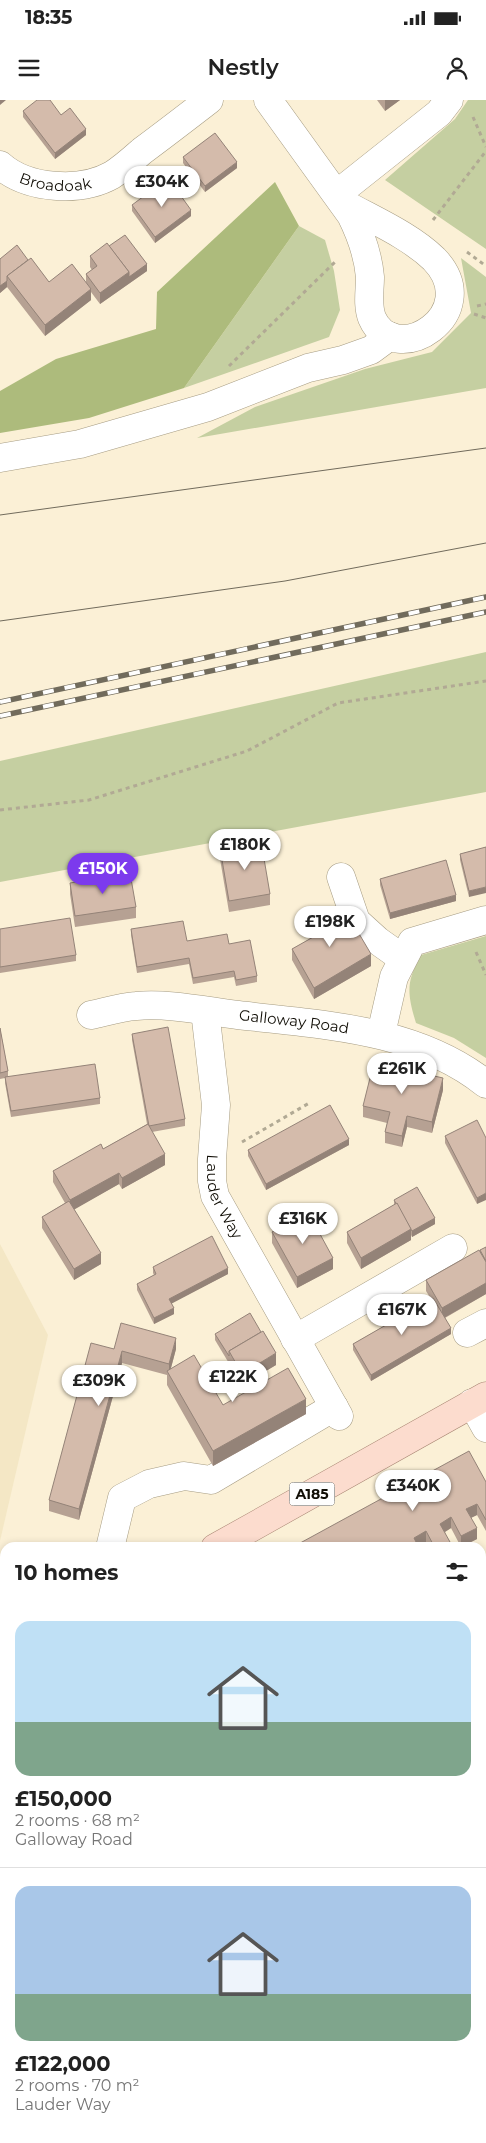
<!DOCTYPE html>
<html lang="en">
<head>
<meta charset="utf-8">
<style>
	:root { --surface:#fff; --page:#f2f2f2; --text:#222; --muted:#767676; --line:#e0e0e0; --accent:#7c3aed }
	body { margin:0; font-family:Montserrat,sans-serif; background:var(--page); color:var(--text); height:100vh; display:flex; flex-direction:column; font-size:19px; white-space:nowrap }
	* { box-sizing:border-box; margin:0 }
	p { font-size:16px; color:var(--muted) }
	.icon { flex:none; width:28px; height:28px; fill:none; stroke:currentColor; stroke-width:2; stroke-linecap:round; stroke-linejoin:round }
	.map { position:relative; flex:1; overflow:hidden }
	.drawer { position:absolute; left:0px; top:1442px; width:486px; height:601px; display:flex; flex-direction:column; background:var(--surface); border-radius:15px 15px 0 0; box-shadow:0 2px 8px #0003 }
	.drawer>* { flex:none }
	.price { position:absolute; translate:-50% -42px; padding:0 11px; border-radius:18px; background:#fff; color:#222; font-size:16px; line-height:32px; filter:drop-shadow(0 1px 2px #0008) }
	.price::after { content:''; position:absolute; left:50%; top:30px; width:15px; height:11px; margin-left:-8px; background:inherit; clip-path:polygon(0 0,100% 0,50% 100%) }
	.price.active { background:var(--accent); color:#fff }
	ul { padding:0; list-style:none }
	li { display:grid; align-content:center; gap:10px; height:265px; padding:0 15px }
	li+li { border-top:1px solid var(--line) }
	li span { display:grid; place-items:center; height:155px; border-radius:15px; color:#555 }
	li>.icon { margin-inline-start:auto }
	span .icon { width:90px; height:90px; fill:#fffc; stroke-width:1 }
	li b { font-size:21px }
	h2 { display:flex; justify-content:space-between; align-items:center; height:60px; padding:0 15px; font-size:21px }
	.status { display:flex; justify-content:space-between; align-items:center; height:35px; padding:0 25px; background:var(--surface); direction:ltr }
	.status svg { height:14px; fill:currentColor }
	header { display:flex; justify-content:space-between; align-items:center; height:65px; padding:0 15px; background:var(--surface); font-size:22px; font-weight:600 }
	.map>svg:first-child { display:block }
</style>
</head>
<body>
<div class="status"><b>18:35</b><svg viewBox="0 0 49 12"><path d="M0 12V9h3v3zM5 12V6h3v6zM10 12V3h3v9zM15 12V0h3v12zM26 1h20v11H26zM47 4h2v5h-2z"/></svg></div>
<header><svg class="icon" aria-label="menu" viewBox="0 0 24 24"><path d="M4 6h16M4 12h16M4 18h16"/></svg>Nestly<svg class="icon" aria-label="person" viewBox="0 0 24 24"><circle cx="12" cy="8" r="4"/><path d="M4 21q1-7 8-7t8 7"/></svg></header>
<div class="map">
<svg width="486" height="2043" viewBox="0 0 486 2043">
	<rect width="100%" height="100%" fill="#fbf0d6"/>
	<path fill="#f4e7c5" d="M0,1144L48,1235L0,1441Z"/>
	<g fill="#c5cfa1">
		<path d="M468,0H486V149L385,80L455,19Z"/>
		<path d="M299,126L325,140L334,171L340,210L329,237L184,288Z"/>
		<path d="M461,158L486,177V288L197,338L255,307L365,269L432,252L471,213Z"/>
		<path d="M486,552V692L0,782V661Z"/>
		<path d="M486,836V958L454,938L416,923C407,893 406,882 421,855Z"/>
		<path d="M5,1629V2039H481V1880L486,1888V2043H0V1633Z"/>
	</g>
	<g fill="#adbb7c">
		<path d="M275,82L299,126L184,288L89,318L0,333V291L56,259L156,229L157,192Z"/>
		<path d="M120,2039H286L285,2043H121Z"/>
	</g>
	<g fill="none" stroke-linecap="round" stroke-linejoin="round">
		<defs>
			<g id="minor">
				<path d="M268,0L351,115C361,135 368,154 370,177C370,190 367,205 372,218C395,271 486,213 434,159C409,135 373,120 343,103"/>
				<path id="s1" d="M0,65C27,89 80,93 112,75C123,68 133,59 142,51C165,34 187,17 209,0"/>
				<path d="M337,94L439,13L449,0"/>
				<path d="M0,358L80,344L208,307L308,268L343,260L371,250L390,236"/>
				<path d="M341,777L356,821L378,841L402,858"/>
				<path id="s2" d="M205,911L216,1005L212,1059V1081L215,1096L339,1316"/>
				<path id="s3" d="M91,915C105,912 121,907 136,906C169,903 205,911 238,915C322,925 416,928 486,984"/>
				<path d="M381,934L394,877L412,842L486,820"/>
				<path d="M467,1233L486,1223"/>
				<path d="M295,1239L453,1148"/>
				<path d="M472,1303L486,1328"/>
				<path d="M110,1448L122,1398L149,1384L184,1376L211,1380L334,1307"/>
				<path d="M481,1482L486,1479"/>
			</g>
			<g id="major">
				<path d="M215,1448L486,1296"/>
				<path d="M0,1582L5,1577"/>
			</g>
		</defs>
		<use href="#minor" stroke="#a69c83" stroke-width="29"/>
		<use href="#major" stroke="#a88573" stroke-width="29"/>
		<g stroke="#b1a994" stroke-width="3" stroke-dasharray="4 4" stroke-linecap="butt">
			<path d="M473,17L486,47"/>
			<path d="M433,120L486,51"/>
			<path d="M467,152L486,166"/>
			<path d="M477,206L486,204"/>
			<path d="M474,214L486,218"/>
			<path d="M229,266L337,160"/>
			<path d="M0,710L89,700L247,651L338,603L486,581"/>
			<path d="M476,852L486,875"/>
			<path d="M242,1042L311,1002"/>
			<path d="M481,1623L486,1621"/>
			<path d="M481,1854L486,1863"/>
		</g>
		<use href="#minor" stroke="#fff" stroke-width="28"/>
		<use href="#major" stroke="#fcdcce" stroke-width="28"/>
		<g stroke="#716b5c" stroke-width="1">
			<path d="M0,415L486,348"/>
			<path d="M0,521L285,481L486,443"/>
		</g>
		<defs>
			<g id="rail">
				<path d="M0,602L486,497"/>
				<path d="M0,616L486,512"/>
			</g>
		</defs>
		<use href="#rail" stroke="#716b5c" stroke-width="5.5"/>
		<use href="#rail" stroke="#fefefe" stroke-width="4" stroke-dasharray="11" stroke-linecap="butt"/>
	</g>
	<g fill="#b6a193">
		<path d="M377,0H400L385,11Z"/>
		<path d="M23,11L86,35L55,59L23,17Z"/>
		<path d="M183,57L237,68L205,92L183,63Z"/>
		<path d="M132,105L191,116L155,143L132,111Z"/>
		<path d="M109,146L147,171L100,204L91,192V200L45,236L7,187L0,193V159L28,160L49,182H86V174L92,170L90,167V156Z"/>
		<path d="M486,747L469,797L460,760V754Z"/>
		<path d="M220,748L270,794V805L229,812L220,759Z"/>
		<path d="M380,779L456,801L390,819L380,785Z"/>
		<path d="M70,783L136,807V818L75,827L70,794Z"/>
		<path d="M304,817L329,826L371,866L314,899L292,860V849L310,839L304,828Z"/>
		<path d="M0,829L76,855V861L0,873Z"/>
		<path d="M131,829L187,841L229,844L257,876V882L236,886L234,877L193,884L189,864L137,873L131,835Z"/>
		<path d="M0,928L8,971V977L100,998V1004L11,1017L5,983V978L0,979Z"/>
		<path d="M132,934L185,1019V1026L152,1032L165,1065L122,1089L119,1084L74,1109L101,1164L74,1180L42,1128V1117L65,1103L53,1082V1071L103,1049L147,1024L132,940Z"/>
		<path d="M443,990L432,1033L407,1027L402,1047L385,1043V1032L387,1023L363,1017V1006Z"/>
		<path d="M445,1036L486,1038L477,1104L445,1043Z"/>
		<path d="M349,1045L266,1090L248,1056V1050Z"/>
		<path d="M394,1100L435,1124L412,1137L411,1135V1140L361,1169L347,1143V1132L394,1105Z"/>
		<path d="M272,1132L333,1169L297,1188L272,1143Z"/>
		<path d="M486,1147V1194L445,1218L451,1234L371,1281L353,1250V1244L431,1199L426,1191V1180L480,1152V1150Z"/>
		<path d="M153,1167L228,1174L171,1203L174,1214L154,1224L137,1190V1184L154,1175L153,1173Z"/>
		<path d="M215,1234L276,1265L242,1285L215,1240Z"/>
		<path d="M114,1249H176L171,1268L223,1305L306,1314L213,1366L167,1285V1275L122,1263L79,1420L49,1411V1400Z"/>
		<path d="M486,1382V1431L477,1415L471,1418L477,1439L461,1447L451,1428L445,1432L450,1448H429L426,1442L418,1446L419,1448H291Z"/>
		<path d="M486,1515V1556L481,1548V1517Z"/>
	</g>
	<g fill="#948378">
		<path d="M0,0H6L0,5Z"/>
		<path d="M385,0H400L385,11Z"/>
		<path d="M86,29V35L55,59V53Z"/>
		<path d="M237,62V68L205,92V86Z"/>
		<path d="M191,110V116L155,143V137Z"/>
		<path d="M147,164V171L100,204V193L129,172Z"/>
		<path d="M7,181V187L0,193V186Z"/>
		<path d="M91,189V200L45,236V225Z"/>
		<path d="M486,787V793L469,797V791Z"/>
		<path d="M456,795V801L390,819V813Z"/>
		<path d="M371,854V866L314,899V888Z"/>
		<path d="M443,978V990L432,1033V1022Z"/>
		<path d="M407,1016V1027L402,1047V1036Z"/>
		<path d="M349,1039V1045L266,1090V1084Z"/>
		<path d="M165,1054V1065L122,1089V1078Z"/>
		<path d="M119,1073V1084L70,1112V1100Z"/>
		<path d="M486,1093V1100L477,1104V1098Z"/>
		<path d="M435,1118V1124L412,1137V1131Z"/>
		<path d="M411,1129V1140L361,1169V1158Z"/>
		<path d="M101,1153V1164L74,1180V1169Z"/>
		<path d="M333,1158V1169L297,1188V1177Z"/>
		<path d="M228,1168V1174L169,1205V1199Z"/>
		<path d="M486,1183V1194L442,1219V1208Z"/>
		<path d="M174,1208V1214L154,1224V1218Z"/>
		<path d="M451,1228V1234L371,1281V1275Z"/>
		<path d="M176,1238V1249L169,1275V1264Z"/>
		<path d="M122,1251V1263L79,1420V1409Z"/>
		<path d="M276,1253V1265L242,1285V1274Z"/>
		<path d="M306,1299V1314L213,1366V1351Z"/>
		<path d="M477,1404V1415L466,1420V1409Z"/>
		<path d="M451,1417V1428L440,1435V1424Z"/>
		<path d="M477,1428V1439L461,1447V1436Z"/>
		<path d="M426,1431V1442L416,1448L414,1438Z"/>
		<path d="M450,1442V1448H441Z"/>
		<path d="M483,1559V1571H481V1560Z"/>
	</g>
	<g fill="#d4bbab" stroke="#948378">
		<path d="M37,0H50L61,15L70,8L86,29L55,53L23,11Z"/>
		<path d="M215,33L237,62L205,86L183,57Z"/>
		<path d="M168,78L191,110L155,137L132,105Z"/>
		<path d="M125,135L147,164L129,177V172L109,146Z"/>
		<path d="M107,143L129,172L100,193L86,174L97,166L90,156Z"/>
		<path d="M17,145L28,160L7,176V181L0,186V159Z"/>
		<path d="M31,158L49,182L72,164L91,189L45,225L7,176Z"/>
		<path d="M261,741L270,794L229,801L220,748Z"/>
		<path d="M486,747V787L469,791L460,754Z"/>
		<path d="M446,760L456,795L390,813L380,779Z"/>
		<path d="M130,773L136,807L75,816L70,783Z"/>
		<path d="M319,809L329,826L348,815L371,854L314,888L292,849L315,836L304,817Z"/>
		<path d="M70,818L76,855L0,867V829Z"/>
		<path d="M183,821L187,841L227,834L229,844L250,840L257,876L236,880L234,871L193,878L189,858L137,867L131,829Z"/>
		<path d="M168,927L185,1019L149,1026L132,934Z"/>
		<path d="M0,928L8,971L0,973Z"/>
		<path d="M374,962L443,978L432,1022L407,1016L402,1036L385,1032L390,1012L363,1006Z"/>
		<path d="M95,964L100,998L11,1011L5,977Z"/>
		<path d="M330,1005L349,1039L266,1084L248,1050Z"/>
		<path d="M477,1020L486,1038V1093L477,1098L445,1036Z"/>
		<path d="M148,1024L165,1054L122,1078L119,1073L70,1100L53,1071L101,1044L103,1049Z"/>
		<path d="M417,1087L435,1118L412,1131L394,1100Z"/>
		<path d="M69,1101L101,1153L74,1169L42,1117Z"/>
		<path d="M397,1103L411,1129L361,1158L347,1132Z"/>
		<path d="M308,1112L333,1158L297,1177L272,1132Z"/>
		<path d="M212,1136L228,1168L169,1199L174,1208L154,1218L137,1184L156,1174L153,1167Z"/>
		<path d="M486,1147V1161L480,1150Z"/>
		<path d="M479,1150L486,1162V1183L442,1208L426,1180Z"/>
		<path d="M433,1198L451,1228L371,1275L353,1244Z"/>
		<path d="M250,1213L261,1232L229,1251V1256L215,1234Z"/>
		<path d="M121,1223L176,1238L169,1264L122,1251L79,1409L49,1400L91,1243L114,1249Z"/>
		<path d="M263,1231L276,1253L242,1274L229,1251Z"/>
		<path d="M194,1255L223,1305L288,1268L306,1299L213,1351L167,1271Z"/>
		<path d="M469,1351L486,1382V1420L477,1404L466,1409L477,1428L461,1436L451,1417L440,1424L450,1442L441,1448H435L426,1431L414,1438L419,1448H401L400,1445L396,1448H291Z"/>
		<path d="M486,1515V1545L481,1536V1517Z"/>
	</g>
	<g text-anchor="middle" stroke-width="4.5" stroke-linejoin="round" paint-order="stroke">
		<rect fill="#fefefe" stroke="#585650" stroke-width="1" x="289.5" y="1382.5" width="45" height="23" rx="4"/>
		<g font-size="14" font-weight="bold" fill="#110e06">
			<text x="312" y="1399">A185</text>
		</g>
		<g font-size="15" fill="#110e06" stroke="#fefefe">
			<text dy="5" stroke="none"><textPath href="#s1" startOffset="60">Broadoak</textPath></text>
			<text dy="5" stroke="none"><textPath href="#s3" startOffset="205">Galloway Road</textPath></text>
			<text dy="5" stroke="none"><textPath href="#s2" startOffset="189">Lauder Way</textPath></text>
		</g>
	</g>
</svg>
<b class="price" style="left:162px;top:108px">£304K</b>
<b class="price" style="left:245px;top:771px">£180K</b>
<b class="price active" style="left:103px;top:795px">£150K</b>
<b class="price" style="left:330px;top:848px">£198K</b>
<b class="price" style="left:402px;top:995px">£261K</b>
<b class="price" style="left:303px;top:1145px">£316K</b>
<b class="price" style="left:402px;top:1236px">£167K</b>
<b class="price" style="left:233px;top:1303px">£122K</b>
<b class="price" style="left:99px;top:1307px">£309K</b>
<b class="price" style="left:413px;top:1412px">£340K</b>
<section class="drawer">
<h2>10 homes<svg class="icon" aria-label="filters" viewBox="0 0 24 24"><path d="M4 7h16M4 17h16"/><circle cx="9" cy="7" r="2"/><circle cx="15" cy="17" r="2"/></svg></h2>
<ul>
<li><span style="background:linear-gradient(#bfe0f5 65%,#7fa58c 0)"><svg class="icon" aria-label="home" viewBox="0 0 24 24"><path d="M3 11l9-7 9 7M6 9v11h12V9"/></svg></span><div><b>£150,000</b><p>2 rooms · 68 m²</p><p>Galloway Road</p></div></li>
<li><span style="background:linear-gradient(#a9c7e8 70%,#7fa58c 0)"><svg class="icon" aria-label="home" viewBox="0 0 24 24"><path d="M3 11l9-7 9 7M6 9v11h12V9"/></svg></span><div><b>£122,000</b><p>2 rooms · 70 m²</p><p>Lauder Way</p></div></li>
</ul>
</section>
</div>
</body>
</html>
